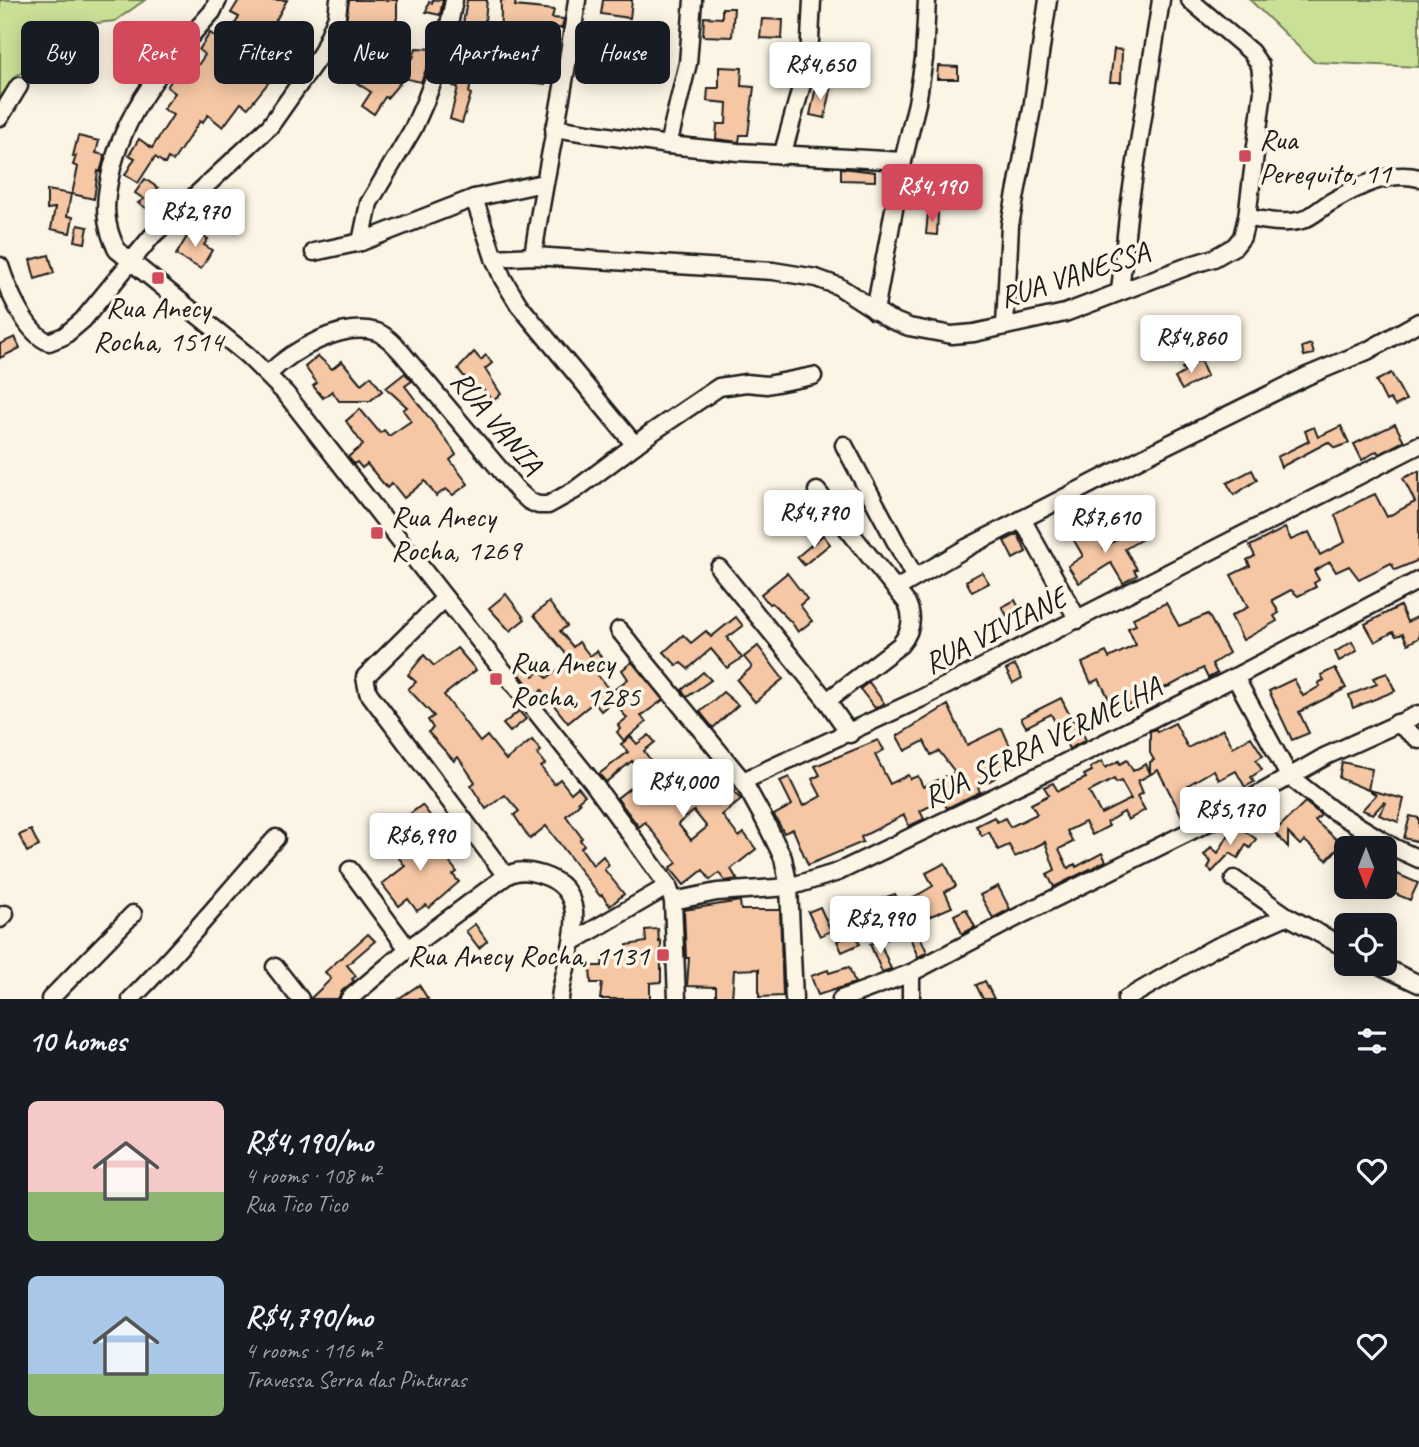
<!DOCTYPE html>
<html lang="en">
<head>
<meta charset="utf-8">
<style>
	:root { --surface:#171b24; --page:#242831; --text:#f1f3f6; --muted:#9ea1a6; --accent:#d1495b }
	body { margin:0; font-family:Caveat,sans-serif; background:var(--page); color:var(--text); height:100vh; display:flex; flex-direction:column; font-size:26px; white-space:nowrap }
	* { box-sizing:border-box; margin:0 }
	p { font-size:23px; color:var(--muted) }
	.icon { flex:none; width:38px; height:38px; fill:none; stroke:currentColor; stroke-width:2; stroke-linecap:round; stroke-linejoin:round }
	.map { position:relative; height:999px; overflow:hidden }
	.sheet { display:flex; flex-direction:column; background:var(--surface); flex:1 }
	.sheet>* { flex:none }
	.hud { position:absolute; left:21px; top:21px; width:700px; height:63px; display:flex; gap:14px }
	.needle { width:46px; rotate:180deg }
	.fabs { position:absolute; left:1334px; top:836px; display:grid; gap:14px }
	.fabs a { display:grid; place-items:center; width:63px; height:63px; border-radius:10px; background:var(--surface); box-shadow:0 4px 18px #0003; font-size:35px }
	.price { position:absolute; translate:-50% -60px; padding:0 16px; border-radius:7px; background:#fff; color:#222; font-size:23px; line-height:46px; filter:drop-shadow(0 2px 4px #0008) }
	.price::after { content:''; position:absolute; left:50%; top:42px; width:21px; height:16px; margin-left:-10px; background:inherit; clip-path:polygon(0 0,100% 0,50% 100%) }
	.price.on { background:var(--accent); color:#fff }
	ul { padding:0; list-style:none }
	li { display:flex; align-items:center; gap:21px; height:175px; padding:0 28px }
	li span { display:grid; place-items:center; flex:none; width:196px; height:140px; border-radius:10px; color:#555 }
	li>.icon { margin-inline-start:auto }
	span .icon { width:84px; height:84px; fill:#fffc; stroke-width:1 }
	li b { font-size:30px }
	h2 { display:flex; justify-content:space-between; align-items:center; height:84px; padding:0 28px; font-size:30px }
	.chip { padding:0 24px; border-radius:10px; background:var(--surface); box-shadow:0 4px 18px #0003; font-size:24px; line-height:63px }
	.chip.on { background:var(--accent); color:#fff }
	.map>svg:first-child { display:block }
</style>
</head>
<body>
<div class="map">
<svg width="1419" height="999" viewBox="0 0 1419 999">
	<rect width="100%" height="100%" fill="#fcf5e5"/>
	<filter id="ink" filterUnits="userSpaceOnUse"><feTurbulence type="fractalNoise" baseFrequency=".0143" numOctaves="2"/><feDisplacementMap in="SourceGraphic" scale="14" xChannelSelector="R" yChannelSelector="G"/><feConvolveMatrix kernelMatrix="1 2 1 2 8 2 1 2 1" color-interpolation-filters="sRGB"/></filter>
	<g filter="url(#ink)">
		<g fill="#cae096" stroke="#737e59" stroke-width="2">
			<path d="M0,0H145L115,21L70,26L29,70L17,75L0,98Z"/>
			<path d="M1250,0H1419V67L1314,62Z"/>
		</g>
		<g fill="#f5c7a4" stroke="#1c1c1c" stroke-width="2" fill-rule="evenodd">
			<path d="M239,0H287L275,22L295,34L287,46L284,44L269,62L276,68L270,76L272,78L248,108L241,103L223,127L208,115L202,123L200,121L173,161L168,158L165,164L155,157L138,183L125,175L135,158L129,155L139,139L152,148L173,115L163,109L175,93L167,87L178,71L189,78L205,55L199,50L210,33L251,61L265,44L235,24L239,17L231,13Z"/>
			<path d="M349,0H397V18L392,30H388L387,41L383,51L413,58L416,48L434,49L421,82L404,78L387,98L385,97L374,114L362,106L371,92L352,80L359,71L334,55L353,23L346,21Z"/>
			<path d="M433,0H443L440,15L426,12L429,2L432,3Z"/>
			<path d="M467,0H487L480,71L473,70L469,93L471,94L462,123L450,119L458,87L453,86L458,60H461L462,50L469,51V30H462Z"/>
			<path d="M501,0H516L515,6L554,10L552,18L564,19L562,28H552L551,38L525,36L523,65L547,67L545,84L521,81V83L500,82Z"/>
			<path d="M603,0H632L630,18L601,14Z"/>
			<path d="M722,8H734L732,37L703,36L704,17L722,18Z"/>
			<path d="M762,19L783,20L782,39L760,38Z"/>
			<path d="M1114,49L1122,50L1121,82H1110Z"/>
			<path d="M938,66L958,67V79H937Z"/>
			<path d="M719,67L742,68L741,86L754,87L748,135H740L739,142L716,139L717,124H726L727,103L707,101L708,88H719Z"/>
			<path d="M816,87L831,90L825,118L810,115Z"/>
			<path d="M78,136L99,141L96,153L105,155L100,172L98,171L94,199L72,194L78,167L73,165L76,156H73Z"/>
			<path d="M841,168L875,172V181L841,180Z"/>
			<path d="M145,179L158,188L152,195L164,202L156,214L138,203L144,199L135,193Z"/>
			<path d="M47,190L71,194L67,216L73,217L70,233L51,229L55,208L47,209Z"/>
			<path d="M928,213H938L937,235L926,234Z"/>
			<path d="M78,225L88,227L85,243L75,241Z"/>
			<path d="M192,228L208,239L204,245L212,250L201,269L176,255Z"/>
			<path d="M49,255L54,273L35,279L30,260Z"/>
			<path d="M15,337L20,348L0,358V344Z"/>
			<path d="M1311,344L1314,354L1304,356L1302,347Z"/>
			<path d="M474,352L481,360L486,355L492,363L485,369L501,394L493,401L480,386L475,390L458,369Z"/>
			<path d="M318,356L332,369L342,361L361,384L371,376L382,391L370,401H339L332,391L323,398L313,386L317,383L305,367Z"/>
			<path d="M1200,360L1207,376L1182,390L1175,378L1185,372L1182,368Z"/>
			<path d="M405,373L412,381L405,386L452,448L456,455L450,460L468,484L453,495L446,489L436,496L425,481L404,498L392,483L387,488L367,464L362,468L357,462L354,464L348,457L363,445L346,421L360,409L380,433L384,430L389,436L411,421L403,410L407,407L386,388Z"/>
			<path d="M1391,373L1406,400L1395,406L1390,399L1386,401L1376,381Z"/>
			<path d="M1395,424L1404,441L1379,454L1377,451L1362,460L1354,444Z"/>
			<path d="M1341,426L1349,443L1335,448L1328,442L1281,467L1277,457L1309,441L1305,431L1314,427L1318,437Z"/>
			<path d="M1252,470L1257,480L1234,495L1227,483Z"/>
			<path d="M1419,471V560L1395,570L1391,563L1359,579L1349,566L1336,572L1330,562L1314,571L1319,580L1314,583L1316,587L1298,596L1291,590L1272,600L1279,613L1274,616L1277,621L1243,640L1231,616L1248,607L1231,575L1250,566L1247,560L1255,556L1250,546L1285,528L1291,540L1309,532L1320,555L1345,542L1335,515L1362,500L1375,494L1387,517L1415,502L1403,478Z"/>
			<path d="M1137,526L1144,538L1125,549L1137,569L1134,570L1137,575L1123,583L1111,563L1079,583L1068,566L1083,556L1072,537L1091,527L1104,548Z"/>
			<path d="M1018,534L1026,552L1013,559L1004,541Z"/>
			<path d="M823,535L830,544L804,565L797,557Z"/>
			<path d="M982,572L989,583L972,592L966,581Z"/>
			<path d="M787,573L807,599L800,605L812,621L798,632L792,623L772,603L769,604L761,594Z"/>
			<path d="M506,594L525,619L510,631L489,608Z"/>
			<path d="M1015,600L1020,610L1007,616L1002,607Z"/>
			<path d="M549,602L567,626L560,631L573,647L579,642L590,656L597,651L603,660L592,668L611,692L628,679L622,670L632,662L663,700L641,716L646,722L624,741L617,732L620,729L618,725L627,718L613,701L601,711L594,702L568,723L542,690L536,695L519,673L527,667L534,676L541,671L547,678L571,660L534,615Z"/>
			<path d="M1166,603L1179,626L1208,614L1229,653L1212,664L1217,673L1208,678L1203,668L1170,686L1160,689L1159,686L1140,695L1125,710L1117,715L1099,679L1091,683L1082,663L1106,652L1109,658L1136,645L1128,628L1136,625L1133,618Z"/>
			<path d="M1400,606L1407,622L1419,616V638L1408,644L1403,634L1396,636L1393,632L1375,642L1365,624Z"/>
			<path d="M736,617L743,626L727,638L742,658L727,668L711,649L688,669L681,663L677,666L664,652L683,635L691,643L706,631L711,637Z"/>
			<path d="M1352,642L1357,651L1339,661L1335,652Z"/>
			<path d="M758,646L783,679L755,702L737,680L752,667L744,657Z"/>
			<path d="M457,648L476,670L444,695L480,742L487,736L506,760L532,740L541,751L537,754L545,764L541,767L554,784L560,779L571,793L578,787L585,795L578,801L580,803L566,816L582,838L580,840L584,845L581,848L593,865L603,856L609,865L604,869L624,894L610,906L602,895L600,896L546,826L530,839L514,815L519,811L505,795L486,809L471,786L475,782L458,757L454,761L428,732L433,728L428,720L434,716L408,689L416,682L408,675L424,655L434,666Z"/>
			<path d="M1015,665L1022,678L1013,683L1006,670Z"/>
			<path d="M1335,668L1346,688L1299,712L1309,733L1292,740L1269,691L1294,679L1303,696L1320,686L1318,683L1324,680L1321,675Z"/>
			<path d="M703,672L711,680L687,697L682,690Z"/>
			<path d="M1387,673L1395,691L1353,708L1349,695L1377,684L1373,678Z"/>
			<path d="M869,682L884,703L875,708L860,689Z"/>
			<path d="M723,692L738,705L713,728L700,712Z"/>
			<path d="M1061,698L1077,730L1080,728L1086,740L1069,749L1051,714L1026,727L1021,718Z"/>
			<path d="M948,705L967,745L1002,728L1018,764L994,774L995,778L978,787L980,792L947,808L942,800L920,811L924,819L909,826L904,815L861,837L863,842L808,865L793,829L784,833L774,815L792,805L780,781L789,777L803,806L821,796L812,779L820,775L815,766L878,740L884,750L875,755L890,784L908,775L910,779L918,776L923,787L955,772L939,751L931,755L924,741L905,751L897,736Z"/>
			<path d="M519,711L526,719L510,732L503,724Z"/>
			<path d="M1175,723L1188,748L1223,729L1233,747L1251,737L1263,756L1256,760L1262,770L1251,777L1254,782L1245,787L1236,771L1219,780L1214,770L1188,785L1199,804L1190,810L1194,818L1185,822L1158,770L1138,781L1143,793L1137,796L1145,810L1128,820L1124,812L1107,822L1109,826L1092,835L1085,822L1067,831L1073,842L1059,849L1068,868L1075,864L1076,867L1102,853L1106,861L1054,887L1047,874L1055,870L1045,842L1015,857L1009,845L998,850L989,832L982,836L976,826L994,817L997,822L1005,818L1010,827L1037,814L1031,804L1049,795L1044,787L1053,783L1058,791L1086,778L1084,775L1092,771L1090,768L1102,761L1105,768L1119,761L1120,764L1127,760L1133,771L1146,764L1150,773V762L1154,760L1150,753V731L1156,729L1157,732ZM1114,779L1116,783L1121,781L1131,799L1101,814L1089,792Z"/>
			<path d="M649,735L655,742L644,751L666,782L662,785L675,802L695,786L708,800L728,784L741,800L722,815L739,837L744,833L756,849L731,869L737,879L725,881L719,873L710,880L703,870L684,885L670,868L677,863L645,822L639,827L617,798L645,776L632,761L606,782L599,774L628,752L621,744L631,737L637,744ZM694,811L707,827L691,840L678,824Z"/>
			<path d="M1342,762L1372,769L1368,790L1339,778Z"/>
			<path d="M1369,790L1404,799L1398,822L1379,815L1386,803L1384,802L1373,814L1362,810L1376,795Z"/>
			<path d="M1305,802L1321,815L1315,821L1342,844L1327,860L1305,841L1300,845L1288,833V847L1274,832Z"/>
			<path d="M422,805L432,818L417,830L406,817Z"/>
			<path d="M1410,816L1419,818V842L1404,838Z"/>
			<path d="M1235,824L1256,839L1250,848L1246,845L1238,858L1230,853L1212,872L1208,868L1211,862L1204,855L1211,847L1218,853Z"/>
			<path d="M412,825L429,849L433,847L445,861L447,859L457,872L453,875L459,882L429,908L426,905L417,911L408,899L399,906L382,884L405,866L393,850L405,841L399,835Z"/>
			<path d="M31,830L39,846L27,852L19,835Z"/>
			<path d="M945,863L956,886L945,892L952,907L914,923L927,952L918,957L907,930L881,942L867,916L870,915L864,904L873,899L875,901L895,894L901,905L933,886L926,873Z"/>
			<path d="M1390,871L1418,883L1410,900L1381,888L1384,887Z"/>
			<path d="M998,886L1010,909L993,918L980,895Z"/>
			<path d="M740,901L741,910H780L783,996L759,997V969L734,970L732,999H716V987L687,986L689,958H686L684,910Z"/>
			<path d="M820,907L831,931L820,936L808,912Z"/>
			<path d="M966,909L975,927L962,934L954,915Z"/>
			<path d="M475,924L487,941L479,948L466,931Z"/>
			<path d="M658,929L659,942L661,941V982L650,983V999H600L602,983H591L590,966H602L603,954L627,953V945L646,942L645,930Z"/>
			<path d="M368,934L375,941L347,965L356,976L352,979L354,981L342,991L338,999H310L331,979L325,972Z"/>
			<path d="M855,934L860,944L842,952L837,941Z"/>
			<path d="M879,940L891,969L882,972L870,944Z"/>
			<path d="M849,967L855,983L818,995L811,976L828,970L829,973Z"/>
			<path d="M985,981L994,999H983L976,985Z"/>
			<path d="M419,985L428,999H398Z"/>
		</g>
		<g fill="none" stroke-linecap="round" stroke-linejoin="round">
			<defs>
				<g id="minor">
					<path d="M218,0L212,12C168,61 123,110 110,177C104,204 104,225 117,250L247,355L286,394L445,598L593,783L668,886L673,901L677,999"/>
					<path d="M0,117L19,86"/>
					<path d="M554,128L668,145L738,152L903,161"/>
					<path d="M668,145L688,63L693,0"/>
					<path d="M782,156L809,59L812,0"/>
					<path d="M474,198L494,258L503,279L519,305L635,445"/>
					<path d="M1247,217C1264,221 1285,225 1302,220C1312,217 1322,207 1331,202C1357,187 1389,170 1419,178"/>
					<path d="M361,242L369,203L413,129L425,102L443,55L454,0"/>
					<path d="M314,252L361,242L474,198L543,183"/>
					<path d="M533,256C545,170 566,86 577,0"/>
					<path d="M494,258L533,256L773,271L816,278L838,286L889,319L909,327L952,335L974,333L1065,313L1191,265L1214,258L1235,246L1242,237L1247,217L1263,91L1260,65L1251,52L1190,0"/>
					<path d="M0,266C7,288 26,334 49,342L64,336L83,320L152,236L270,126L322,52L337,16L339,0"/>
					<path d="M1120,291L1129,207L1161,0"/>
					<path d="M875,311L903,161L917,103L924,59L927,0"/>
					<path d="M1005,326L1010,225L1032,109L1048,0"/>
					<path d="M268,374C292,351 341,321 377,332C387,336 395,345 402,353L518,491L529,501L538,505H548L575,490L651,433L719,387L746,383L767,385L813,376"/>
					<path d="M844,445L914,576"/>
					<path d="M817,491L907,603C914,618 911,632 900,645L827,701"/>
					<path d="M1022,519L1078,620"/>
					<path d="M719,568L827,701L850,734"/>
					<path d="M896,589L968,547L1165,446L1307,376L1367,351L1419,322"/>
					<path d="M445,598L365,677L368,692L506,876"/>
					<path d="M619,630L743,781L765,821L783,858L789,887L794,999"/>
					<path d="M1235,677L1289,776L1332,810L1395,848L1419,859"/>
					<path d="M1397,723L1419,740"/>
					<path d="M743,781L920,699L1419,445"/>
					<path d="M350,870L408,949"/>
					<path d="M1234,879L1287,916L1346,948"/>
					<path d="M673,901L717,892L789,887L838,872L1048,771L1235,677L1419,580"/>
					<path d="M0,919L5,914"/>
					<path d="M574,941L668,886"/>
					<path d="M1377,964L1419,984"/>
					<path d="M275,967L300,999"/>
					<path d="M911,973V999"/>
					<path d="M50,999L133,914"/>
					<path d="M131,999C182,949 228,891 276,838"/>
					<path d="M349,999L408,949L506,876C518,869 529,871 542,875C600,893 563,960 560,999"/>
					<path d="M841,999L911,973L1025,913L1217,818L1326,756L1419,714"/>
					<path d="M1126,999L1212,949L1287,916"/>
				</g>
			</defs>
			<use href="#minor" stroke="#1c1c1c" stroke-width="21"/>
			<use href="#minor" stroke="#fcf5e5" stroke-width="16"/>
		</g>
	</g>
	<g fill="#d1495b" stroke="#fcf5e5" stroke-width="2.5">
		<rect x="1238" y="149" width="14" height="14" rx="3.5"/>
		<rect x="151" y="271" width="14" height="14" rx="3.5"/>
		<rect x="370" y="526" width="14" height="14" rx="3.5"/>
		<rect x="489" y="672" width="14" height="14" rx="3.5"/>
		<rect x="656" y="948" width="14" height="14" rx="3.5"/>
	</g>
	<g text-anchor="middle" stroke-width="7" stroke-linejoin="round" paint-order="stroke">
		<g font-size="30" fill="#1c1c1c" stroke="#fcf5e5" text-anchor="start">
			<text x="1259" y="149">Rua<tspan x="1259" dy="34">Perequito, 11</tspan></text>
			<text x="158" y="317" text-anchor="middle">Rua Anecy<tspan x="158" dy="34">Rocha, 1514</tspan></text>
			<text x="391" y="526">Rua Anecy<tspan x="391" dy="34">Rocha, 1269</tspan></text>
			<text x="510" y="672">Rua Anecy<tspan x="510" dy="34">Rocha, 1285</tspan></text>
			<text x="649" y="965" text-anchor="end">Rua Anecy Rocha, 1131</text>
		</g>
		<g font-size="30" fill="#1c1c1c" stroke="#fcf5e5">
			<text transform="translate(1074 274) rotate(-18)" y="10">RUA VANESSA</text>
			<text transform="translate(497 422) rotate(50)" y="10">RUA VANIA</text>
			<text transform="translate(995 630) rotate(-27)" y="10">RUA VIVIANE</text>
			<text transform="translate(1042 742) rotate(-26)" y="10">RUA SERRA VERMELHA</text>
		</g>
	</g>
</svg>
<div class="fabs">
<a><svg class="needle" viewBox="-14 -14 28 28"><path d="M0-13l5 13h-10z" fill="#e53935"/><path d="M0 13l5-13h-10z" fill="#9ea1a6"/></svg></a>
<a><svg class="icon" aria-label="locate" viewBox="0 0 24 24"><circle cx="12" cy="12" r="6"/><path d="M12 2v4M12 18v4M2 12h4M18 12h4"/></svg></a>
</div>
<b class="price" style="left:820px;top:102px">R$4,650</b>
<b class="price on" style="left:932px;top:224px">R$4,190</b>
<b class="price" style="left:195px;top:249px">R$2,970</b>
<b class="price" style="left:1191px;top:375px">R$4,860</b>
<b class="price" style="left:814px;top:550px">R$4,790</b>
<b class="price" style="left:1105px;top:555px">R$7,610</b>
<b class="price" style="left:683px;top:819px">R$4,000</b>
<b class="price" style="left:1230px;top:847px">R$5,170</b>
<b class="price" style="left:420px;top:873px">R$6,990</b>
<b class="price" style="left:880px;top:956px">R$2,990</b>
<div class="hud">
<a class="chip">Buy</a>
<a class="chip on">Rent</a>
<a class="chip">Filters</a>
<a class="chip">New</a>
<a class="chip">Apartment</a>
<a class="chip">House</a>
</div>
</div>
<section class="sheet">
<h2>10 homes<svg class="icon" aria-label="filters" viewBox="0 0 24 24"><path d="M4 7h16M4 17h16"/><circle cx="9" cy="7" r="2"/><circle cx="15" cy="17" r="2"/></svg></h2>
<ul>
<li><span style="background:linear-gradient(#f6c9c9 65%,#8fb573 0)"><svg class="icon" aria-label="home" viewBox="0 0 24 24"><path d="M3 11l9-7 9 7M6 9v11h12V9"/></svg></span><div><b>R$4,190/mo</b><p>4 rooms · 108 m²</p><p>Rua Tico Tico</p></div><svg class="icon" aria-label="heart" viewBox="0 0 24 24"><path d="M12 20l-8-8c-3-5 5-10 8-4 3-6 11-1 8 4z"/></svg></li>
<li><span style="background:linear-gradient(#a9c7e8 70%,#8fb573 0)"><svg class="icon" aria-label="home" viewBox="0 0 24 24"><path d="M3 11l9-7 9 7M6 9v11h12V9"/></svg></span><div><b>R$4,790/mo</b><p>4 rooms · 116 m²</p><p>Travessa Serra das Pinturas</p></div><svg class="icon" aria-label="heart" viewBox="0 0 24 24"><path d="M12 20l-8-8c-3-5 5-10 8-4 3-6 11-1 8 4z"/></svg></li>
</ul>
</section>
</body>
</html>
